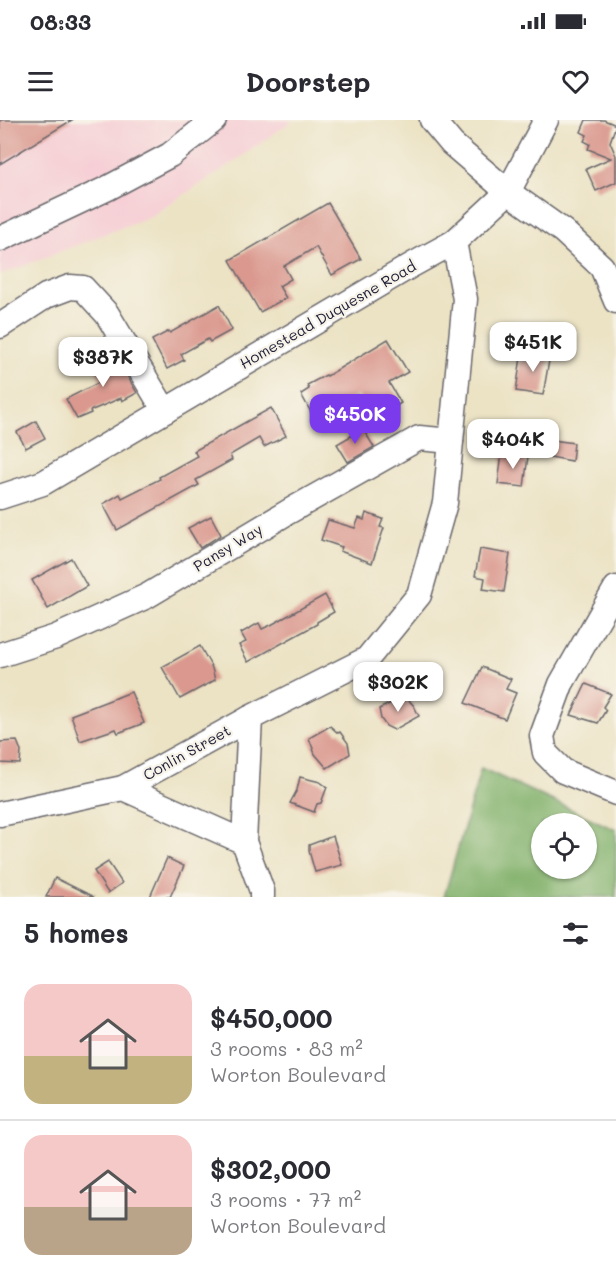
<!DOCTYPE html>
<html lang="en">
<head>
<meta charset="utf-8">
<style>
	:root { --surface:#fff; --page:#f7f7f7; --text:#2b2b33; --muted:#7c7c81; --line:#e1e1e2; --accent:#7c3aed }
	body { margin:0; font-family:Mali,sans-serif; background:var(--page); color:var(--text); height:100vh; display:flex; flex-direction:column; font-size:22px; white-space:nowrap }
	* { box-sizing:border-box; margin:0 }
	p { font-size:20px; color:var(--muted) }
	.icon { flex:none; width:33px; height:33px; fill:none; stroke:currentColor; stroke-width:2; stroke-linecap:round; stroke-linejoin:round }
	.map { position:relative; height:777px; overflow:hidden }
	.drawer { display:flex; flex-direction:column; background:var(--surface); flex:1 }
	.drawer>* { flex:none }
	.fabs { position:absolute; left:531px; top:693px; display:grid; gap:12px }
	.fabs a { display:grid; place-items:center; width:66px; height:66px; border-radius:50%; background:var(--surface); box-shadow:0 2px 4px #0004; font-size:30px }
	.price { position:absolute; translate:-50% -51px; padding:0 14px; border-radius:12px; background:#fff; color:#222; font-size:20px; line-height:39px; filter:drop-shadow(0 2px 3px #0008) }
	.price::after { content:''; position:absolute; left:50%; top:36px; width:18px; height:14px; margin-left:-9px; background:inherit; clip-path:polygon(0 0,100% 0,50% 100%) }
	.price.current { background:var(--accent); color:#fff }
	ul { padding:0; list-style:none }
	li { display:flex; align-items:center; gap:18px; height:150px; padding:0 24px }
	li+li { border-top:2px solid var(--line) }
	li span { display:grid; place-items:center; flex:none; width:168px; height:120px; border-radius:18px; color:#555 }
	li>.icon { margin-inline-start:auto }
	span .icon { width:72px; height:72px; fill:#fffc; stroke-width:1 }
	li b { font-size:26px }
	h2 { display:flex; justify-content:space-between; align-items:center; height:72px; padding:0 24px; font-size:26px }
	.status { display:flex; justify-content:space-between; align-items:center; height:42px; padding:0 30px; background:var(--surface); direction:ltr }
	.status svg { height:16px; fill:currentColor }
	header { display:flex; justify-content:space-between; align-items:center; height:78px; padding:0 24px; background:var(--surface); font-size:27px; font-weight:700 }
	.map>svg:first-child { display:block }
</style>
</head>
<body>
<div class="status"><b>08:33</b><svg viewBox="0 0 49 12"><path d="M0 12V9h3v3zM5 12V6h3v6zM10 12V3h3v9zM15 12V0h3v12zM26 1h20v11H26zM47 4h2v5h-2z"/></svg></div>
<header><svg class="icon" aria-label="menu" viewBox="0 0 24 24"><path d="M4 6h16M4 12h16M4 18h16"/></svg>Doorstep<svg class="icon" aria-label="heart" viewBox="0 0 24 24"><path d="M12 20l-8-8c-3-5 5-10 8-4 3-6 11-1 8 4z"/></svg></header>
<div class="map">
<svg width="616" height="777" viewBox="0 0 616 777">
	<rect width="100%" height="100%" fill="#f7f3e8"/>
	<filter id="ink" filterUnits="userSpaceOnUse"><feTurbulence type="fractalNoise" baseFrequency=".0167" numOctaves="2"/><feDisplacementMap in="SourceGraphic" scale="12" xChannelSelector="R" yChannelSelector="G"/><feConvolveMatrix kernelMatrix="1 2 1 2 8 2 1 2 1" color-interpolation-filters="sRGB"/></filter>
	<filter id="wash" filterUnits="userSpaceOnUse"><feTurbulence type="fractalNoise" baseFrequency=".008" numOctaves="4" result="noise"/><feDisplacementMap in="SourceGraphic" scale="24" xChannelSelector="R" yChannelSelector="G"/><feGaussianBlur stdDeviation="1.35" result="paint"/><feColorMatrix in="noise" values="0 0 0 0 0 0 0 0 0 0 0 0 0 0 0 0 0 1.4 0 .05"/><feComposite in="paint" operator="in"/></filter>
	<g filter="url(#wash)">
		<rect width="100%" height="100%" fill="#ece3c5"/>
		<path fill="#f6cfd5" d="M0,0H293L231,44L151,96L0,155Z"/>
		<path fill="#81b16b" stroke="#526a53" stroke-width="1.5" fill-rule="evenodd" d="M481,648L616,710V777H444ZM542,704H586V748H542Z"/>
		<g id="blocks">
			<g fill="#da988e">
				<path d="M0,0H72L0,44Z"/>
				<path d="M586,0H604L616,5L610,22L616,36V62L596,71L586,49L611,38L588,29L590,24L584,21L587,15L581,12Z"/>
				<path d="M328,83L361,139L332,155L316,127L284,146L291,159L279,166L286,178L260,192L230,140Z"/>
				<path d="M219,185L232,210L210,222L208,219L181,234L184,240L167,249L152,220L169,211L170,213Z"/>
				<path d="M388,219L408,252L389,263L401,283L373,300L358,275L320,295L319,292L313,296L301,274L309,269L307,265L326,255L327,256Z"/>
				<path d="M522,230L550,235L543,275L516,271Z"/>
				<path d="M114,233L137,273L122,281L121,278L90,291L91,293L77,299L66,279L102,261L93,244Z"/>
				<path d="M271,288L286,316L264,327L259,318L230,335L232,340L196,360L199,365L117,410L103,384L120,374L122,378L160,359L159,357L197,336L194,331Z"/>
				<path d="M36,301L45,318L26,328L17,312Z"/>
				<path d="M363,309L374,327L348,342L337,324Z"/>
				<path d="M552,320L574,323L572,341L550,337Z"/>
				<path d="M502,333L528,336L524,367L498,364Z"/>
				<path d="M366,393L383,399L380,407L384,408L372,443L340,431L342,427L321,420L328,400L355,408L359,398L364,400Z"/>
				<path d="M211,396L221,415L200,428L188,408Z"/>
				<path d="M480,429L510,434L504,472L483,469L485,458L475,456Z"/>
				<path d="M71,438L87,466L48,489L32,460Z"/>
				<path d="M325,475L334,492L317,502V504L248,542L239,525L246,522L241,513L259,503L262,509L271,505Z"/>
				<path d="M200,526L212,548L215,560L180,579L162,547Z"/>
				<path d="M482,547L511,559L506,569L516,573L505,599L465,583Z"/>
				<path d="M586,564L611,574L603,587L606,590L598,603L571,595Z"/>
				<path d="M131,572L144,603L118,613L116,609L80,621L71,595Z"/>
				<path d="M405,576L414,586L419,596L394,610L386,606L381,599L379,589Z"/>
				<path d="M330,606L338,613L340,612L348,623L350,634L327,648L315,634L309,618Z"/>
				<path d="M17,621L21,631L20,644L0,643V622Z"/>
				<path d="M300,657L320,662L327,667L321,683L317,684L314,692L290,683L297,670Z"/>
				<path d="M333,716L342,745L315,752L309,731V725Z"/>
				<path d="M167,738L184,746L170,777H150Z"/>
				<path d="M108,742L122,763L108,773L94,751Z"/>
				<path d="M55,758L94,777H46Z"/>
			</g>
		</g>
	</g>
	<g filter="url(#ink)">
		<use href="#blocks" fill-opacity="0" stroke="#69666b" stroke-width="1.5"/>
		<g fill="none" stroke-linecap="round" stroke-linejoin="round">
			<defs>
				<g id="minor">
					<path d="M432,0L452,24L508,72L563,111L602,147L616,181"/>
					<path d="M0,119L108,68L170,35L214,0"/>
					<path d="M0,206L46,176L70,167L83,168L107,194L165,291"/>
					<path d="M0,377L43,363L412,145L454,122L508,72L546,0"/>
					<path d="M616,468L561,564L542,616L545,633L563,651L616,673"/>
					<path d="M0,535L56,517L147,476L288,392L419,318L451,321"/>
					<path d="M123,668L250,598"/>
					<path d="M0,694L123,668L244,722"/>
					<path d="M262,777V771L244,722L250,598L367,539L419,475L445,383L465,179L454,122"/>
				</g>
			</defs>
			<use href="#minor" stroke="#69666b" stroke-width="27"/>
			<use href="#minor" stroke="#fff" stroke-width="24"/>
		</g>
	</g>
	<g text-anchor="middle" stroke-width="4.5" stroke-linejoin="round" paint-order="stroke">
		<g font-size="15" fill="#22223b" stroke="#f7f3e8">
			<text transform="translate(328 195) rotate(-30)" y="5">Homestead Duquesne Road</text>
			<text transform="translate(228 428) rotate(-31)" y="5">Pansy Way</text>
			<text transform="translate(187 633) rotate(-29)" y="5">Conlin Street</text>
		</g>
	</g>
</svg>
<div class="fabs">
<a><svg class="icon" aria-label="locate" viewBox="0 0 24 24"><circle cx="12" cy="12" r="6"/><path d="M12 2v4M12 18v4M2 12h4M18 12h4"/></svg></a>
</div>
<b class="price" style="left:533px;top:253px">$451K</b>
<b class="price" style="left:103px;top:268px">$387K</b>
<b class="price current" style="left:355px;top:325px">$450K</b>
<b class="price" style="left:513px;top:350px">$404K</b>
<b class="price" style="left:398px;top:593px">$302K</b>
</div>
<section class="drawer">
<h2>5 homes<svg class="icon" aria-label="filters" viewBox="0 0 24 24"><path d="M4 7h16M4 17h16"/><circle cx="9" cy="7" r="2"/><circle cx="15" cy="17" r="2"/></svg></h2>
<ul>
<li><span style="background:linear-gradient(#f6c9c9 60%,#c2b280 0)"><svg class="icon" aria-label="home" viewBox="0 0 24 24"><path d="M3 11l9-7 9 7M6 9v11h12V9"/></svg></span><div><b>$450,000</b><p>3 rooms · 83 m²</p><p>Worton Boulevard</p></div></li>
<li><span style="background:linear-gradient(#f6c9c9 60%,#b9a48a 0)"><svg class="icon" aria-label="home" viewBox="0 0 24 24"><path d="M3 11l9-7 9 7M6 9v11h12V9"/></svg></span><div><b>$302,000</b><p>3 rooms · 77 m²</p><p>Worton Boulevard</p></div></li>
</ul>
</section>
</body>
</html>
